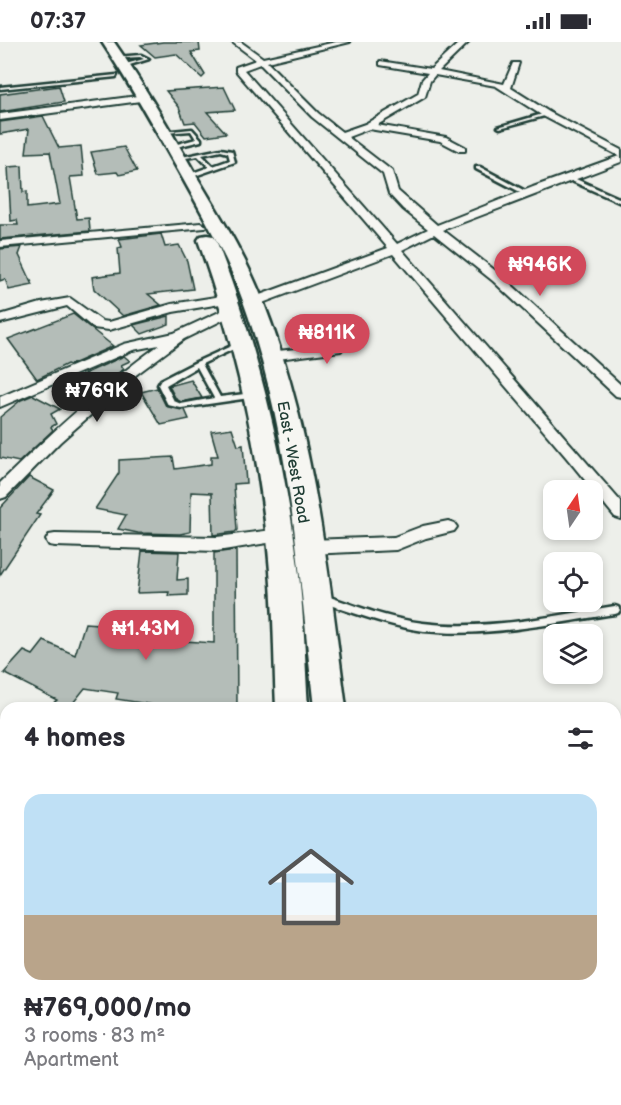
<!DOCTYPE html>
<html lang="en">
<head>
<meta charset="utf-8">
<style>
	:root { --surface:#fff; --page:#f2f2f3; --text:#2b2b33; --muted:#7c7c81; --line:#e1e1e2; --accent:#d1495b }
	body { margin:0; font-family:"Balsamiq Sans",sans-serif; background:var(--page); color:var(--text); height:100vh; display:flex; flex-direction:column; font-size:22px; white-space:nowrap }
	* { box-sizing:border-box; margin:0 }
	p { font-size:20px; color:var(--muted) }
	.icon { flex:none; width:33px; height:33px; fill:none; stroke:currentColor; stroke-width:2; stroke-linecap:round; stroke-linejoin:round }
	.map { position:relative; flex:1; overflow:hidden }
	.sheet { position:absolute; left:0px; top:660px; width:621px; height:404px; display:flex; flex-direction:column; background:var(--surface); border-radius:18px 18px 0 0; box-shadow:0 3px 9px #0003 }
	.sheet>* { flex:none }
	.needle { width:39px; rotate:13deg }
	.fabs { position:absolute; left:543px; top:438px; display:grid; gap:12px }
	.fabs a { display:grid; place-items:center; width:60px; height:60px; border-radius:12px; background:var(--surface); box-shadow:0 3px 9px #0003; font-size:30px }
	.price { position:absolute; translate:-50% -51px; padding:0 14px; border-radius:21px; background:var(--accent); color:#fff; font-size:20px; line-height:39px; filter:drop-shadow(0 2px 3px #0008) }
	.price::after { content:''; position:absolute; left:50%; top:36px; width:18px; height:14px; margin-left:-9px; background:inherit; clip-path:polygon(0 0,100% 0,50% 100%) }
	.price.on { background:#222; color:#fff }
	ul { padding:0; list-style:none }
	li { display:grid; align-content:center; gap:12px; height:318px; padding:0 24px }
	li+li { border-top:2px solid var(--line) }
	li span { display:grid; place-items:center; height:186px; border-radius:18px; color:#555 }
	li>.icon { margin-inline-start:auto }
	span .icon { width:108px; height:108px; fill:#fffc; stroke-width:1 }
	li b { font-size:26px }
	h2 { display:flex; justify-content:space-between; align-items:center; height:72px; padding:0 24px; font-size:26px }
	.status { display:flex; justify-content:space-between; align-items:center; height:42px; padding:0 30px; background:var(--surface); direction:ltr }
	.status svg { height:16px; fill:currentColor }
	.map>svg:first-child { display:block }
</style>
</head>
<body>
<div class="status"><b>07:37</b><svg viewBox="0 0 49 12"><path d="M0 12V9h3v3zM5 12V6h3v6zM10 12V3h3v9zM15 12V0h3v12zM26 1h20v11H26zM47 4h2v5h-2z"/></svg></div>
<div class="map">
<svg width="621" height="1063" viewBox="0 0 621 1063">
	<rect width="100%" height="100%" fill="#edefea"/>
	<filter id="ink" filterUnits="userSpaceOnUse"><feTurbulence type="fractalNoise" baseFrequency=".0167" numOctaves="2"/><feDisplacementMap in="SourceGraphic" scale="12" xChannelSelector="R" yChannelSelector="G"/><feConvolveMatrix kernelMatrix="1 2 1 2 8 2 1 2 1" color-interpolation-filters="sRGB"/></filter>
	<g filter="url(#ink)">
		<g fill="#b4bdb8" stroke="#1f3d34" stroke-width="1.5">
			<path d="M163,0H199L200,9L191,10L205,33L202,36L176,12L155,15L141,3Z"/>
			<path d="M59,44L64,60L0,70V52Z"/>
			<path d="M224,45L235,68L207,70L226,91L206,94L195,80L185,81L179,65L166,49Z"/>
			<path d="M43,74L59,106L81,104L84,134L70,135L77,177L89,176L90,189L0,197V183H18L17,178L11,179L8,125L22,124L23,150L27,149V166L60,162L50,110L26,111L29,87L0,92V80Z"/>
			<path d="M124,105L137,129L119,133L117,130L98,132L91,110Z"/>
			<path d="M161,192L165,205L179,203L187,219L193,247L148,252L161,263L123,274L94,247L92,235L120,231L118,206L122,205L119,197Z"/>
			<path d="M22,205L19,213L33,243L9,248L5,237L0,239V207Z"/>
			<path d="M73,272L113,304L70,323L67,322L37,337L8,297Z"/>
			<path d="M169,274V282L142,292L133,283Z"/>
			<path d="M124,314L130,319L121,323L124,327L103,341L84,332Z"/>
			<path d="M191,338L202,356L181,360L176,357L169,344Z"/>
			<path d="M157,346L166,364L185,368L189,377L161,383L141,350Z"/>
			<path d="M33,353L60,367L51,372L56,382L51,385L53,388L19,420L0,416V375L21,358Z"/>
			<path d="M232,386L238,404L243,403L246,441L234,442L237,488L235,490L213,493L212,451L191,450L190,490L180,492L138,491L118,487L126,473L95,467L119,431V418L173,415L175,427L211,422V414H218L211,389Z"/>
			<path d="M29,435L54,448L36,472L40,473L0,533V466Z"/>
			<path d="M236,508L237,666H173L116,657L118,651L85,646L69,666H46L57,658L4,631L24,609L33,613L44,599L75,613L85,581L112,583L109,594L214,601V511Z"/>
			<path d="M142,509L179,510L177,538L188,537V553L168,554L169,550L137,551Z"/>
		</g>
		<g fill="none" stroke-linecap="round" stroke-linejoin="round">
			<defs>
				<g id="lane">
					<path d="M141,13L149,17L123,25L122,23L144,17L140,15L118,16L116,15Z"/>
					<path d="M117,33L116,35L0,47V45Z"/>
					<path d="M546,71L548,73L500,86L498,85Z"/>
					<path d="M192,87L201,97V99L172,106H170V104L196,97L191,89L164,91L162,90Z"/>
					<path d="M221,107L232,109L235,120L189,136L187,135V133L209,125L198,114L179,117L177,116ZM221,109L228,111L230,118L213,124L202,113Z"/>
					<path d="M476,125H480L529,151L524,152L476,127Z"/>
					<path d="M569,134L621,157V161L567,137L566,136Z"/>
					<path d="M240,300L242,301V303L202,322L220,355L253,351L257,353L256,355L181,366L168,363L158,343L161,338L196,320ZM197,325L214,356L181,362L174,359L166,343Z"/>
					<path d="M321,552C354,563 388,577 423,581C487,589 552,574 615,564L618,565L620,568L618,571L615,572C552,581 488,596 424,589C387,584 352,570 318,559L316,556L318,553Z"/>
				</g>
				<g id="street">
					<path d="M232,0H241L263,16L336,0H350L267,20L318,71L342,90L365,82L418,52L422,38L428,31L380,23V19L431,27L460,0H469L439,29L504,42L513,21H519L511,46L549,70L621,108V120L443,188L501,233L621,343V355L616,354L493,239L434,192L402,208L621,460V477L615,475L566,415L393,212L257,263H249L247,260L249,257L388,206L236,29V25L256,18ZM260,22L312,75L383,132L389,152L403,167L428,187L397,202L244,28ZM435,33L496,44L543,74L619,114L533,145L437,183L398,149L392,129L348,95L369,87L440,99L459,109H465V105L446,95L377,83L425,55L430,39Z"/>
					<path d="M145,53L149,56L148,58L0,78V72Z"/>
					<path d="M201,181L207,184L205,186L0,205V199Z"/>
					<path d="M228,253L234,257L232,260L173,270L109,288L93,286L67,264L0,281V273L41,261L70,256L102,279L109,280L172,262Z"/>
					<path d="M230,265L235,266L236,269L235,272L184,297L137,332L60,400L6,455L0,457V441C50,392 102,344 159,303L133,308L0,365V355L124,302L174,291Z"/>
					<path d="M333,286L340,290L343,306L341,309L270,318L263,314L270,310L329,303L326,290Z"/>
					<path d="M448,479L454,481L457,485L454,489L426,496L396,508L309,512L303,510L300,505L303,500L309,498L394,495L423,484Z"/>
					<path d="M280,487L286,488L289,493L286,498L217,509L55,504L49,503L46,498L49,493L55,492L217,495Z"/>
					<path d="M621,803V827L615,828V804Z"/>
					<path d="M107,1058H139L137,1063H105Z"/>
				</g>
				<g id="primary">
					<path d="M102,0H114C144,43 171,89 197,135C221,175 246,215 263,259C314,388 328,529 346,666H314C299,530 290,389 243,259C228,216 205,177 183,137C157,91 131,44 102,0Z"/>
					<path d="M207,193L213,194L216,198C257,303 284,413 298,525C304,572 305,619 308,666H276C274,620 274,574 270,529C261,416 236,305 198,198L201,194Z"/>
					<path d="M285,1058H330L332,1063H286Z"/>
					<path d="M339,1058H384L386,1063H340Z"/>
				</g>
			</defs>
			<use href="#lane" stroke="#1f3d34" stroke-width="5"/>
			<use href="#street" stroke="#1f3d34" stroke-width="4"/>
			<use href="#primary" stroke="#1f3d34" stroke-width="5"/>
			<use href="#lane" fill="#f6f6f2" fill-rule="evenodd"/>
			<use href="#street" fill="#f6f6f2" fill-rule="evenodd"/>
			<use href="#primary" fill="#f6f6f2" fill-rule="evenodd"/>
		</g>
	</g>
	<g text-anchor="middle" stroke-width="4.5" stroke-linejoin="round" paint-order="stroke">
		<g font-size="16" fill="#1f3d34" stroke="#f6f6f2">
			<text transform="translate(294 420) rotate(80)" y="6">East - West Road</text>
		</g>
	</g>
</svg>
<div class="fabs">
<a><svg class="needle" viewBox="-14 -14 28 28"><path d="M0-13l5 13h-10z" fill="#e53935"/><path d="M0 13l5-13h-10z" fill="#7c7c81"/></svg></a>
<a><svg class="icon" aria-label="locate" viewBox="0 0 24 24"><circle cx="12" cy="12" r="6"/><path d="M12 2v4M12 18v4M2 12h4M18 12h4"/></svg></a>
<a><svg class="icon" aria-label="layers" viewBox="0 0 24 24"><path d="M12 4l9 5-9 5-9-5zM3 14l9 5 9-5"/></svg></a>
</div>
<b class="price" style="left:540px;top:255px">₦946K</b>
<b class="price" style="left:327px;top:323px">₦811K</b>
<b class="price on" style="left:97px;top:381px">₦769K</b>
<b class="price" style="left:146px;top:619px">₦1.43M</b>
<section class="sheet">
<h2>4 homes<svg class="icon" aria-label="filters" viewBox="0 0 24 24"><path d="M4 7h16M4 17h16"/><circle cx="9" cy="7" r="2"/><circle cx="15" cy="17" r="2"/></svg></h2>
<ul>
<li><span style="background:linear-gradient(#bfe0f5 65%,#b9a48a 0)"><svg class="icon" aria-label="home" viewBox="0 0 24 24"><path d="M3 11l9-7 9 7M6 9v11h12V9"/></svg></span><div><b>₦769,000/mo</b><p>3 rooms · 83 m²</p><p>Apartment</p></div></li>
</ul>
</section>
</div>
</body>
</html>
